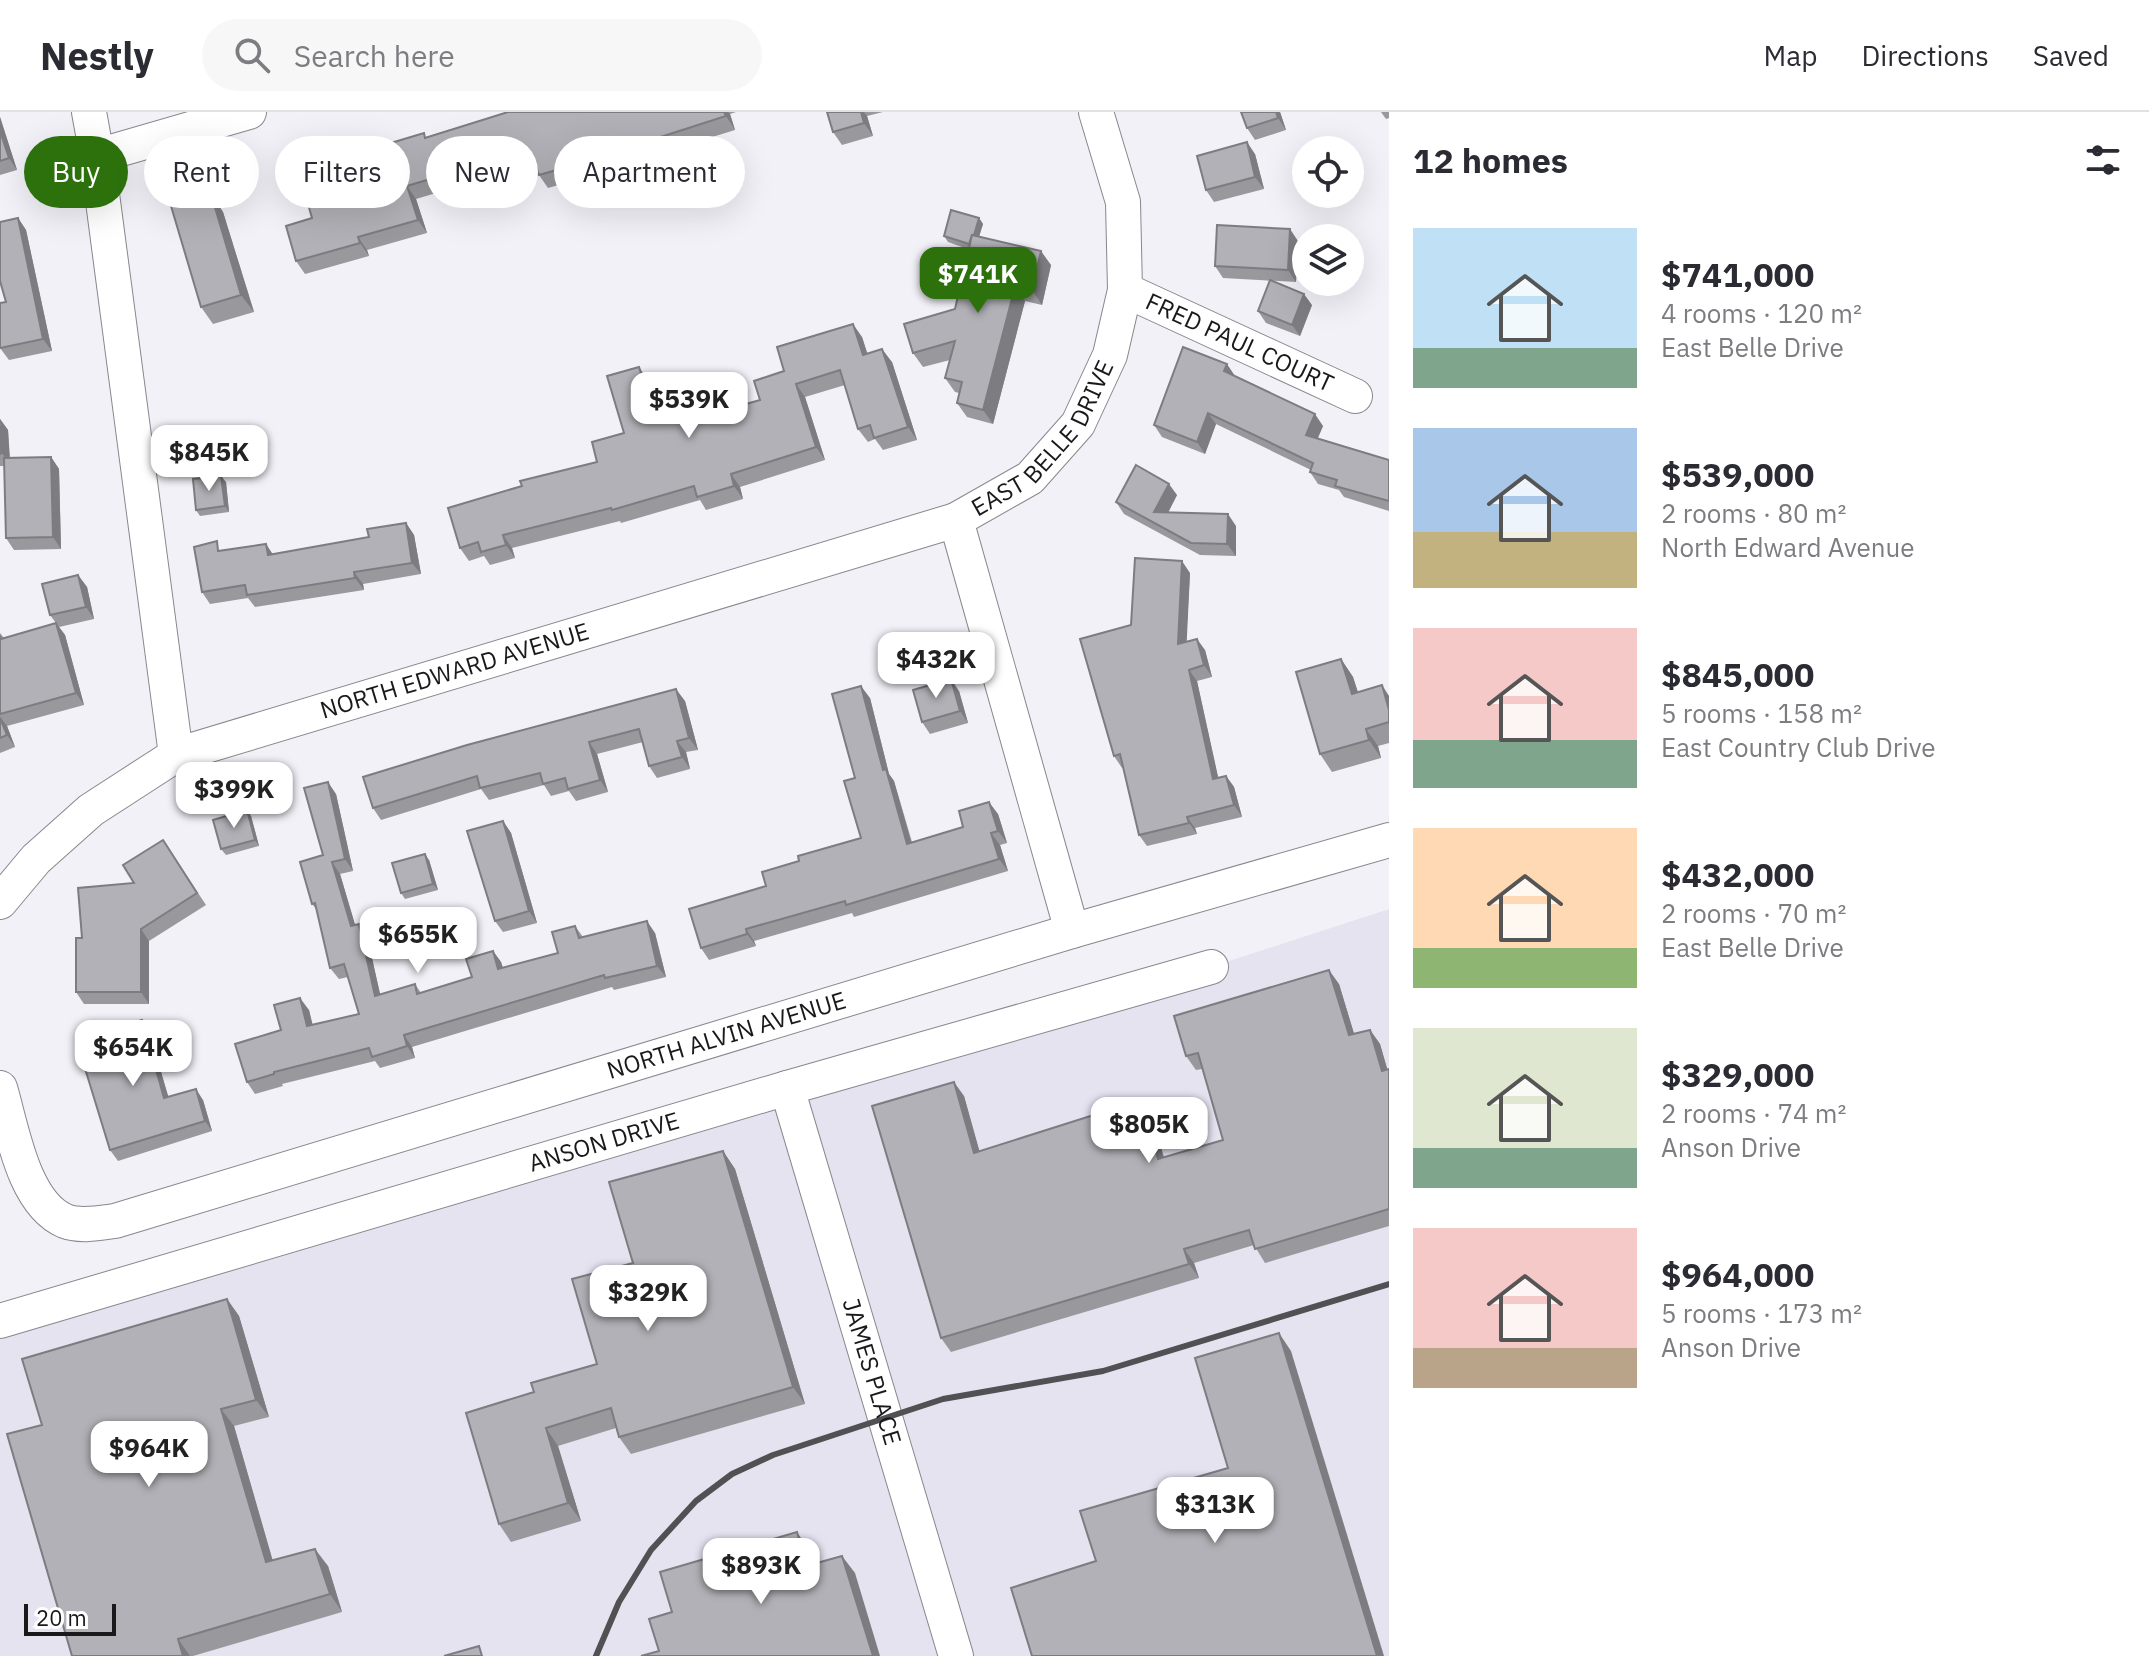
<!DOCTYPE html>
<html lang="en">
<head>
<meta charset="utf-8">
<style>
	:root { --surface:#fff; --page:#f7f7f7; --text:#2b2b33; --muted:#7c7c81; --line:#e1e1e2; --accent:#2d710d }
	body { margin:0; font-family:"IBM Plex Sans",sans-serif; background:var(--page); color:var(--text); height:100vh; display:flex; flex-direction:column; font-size:30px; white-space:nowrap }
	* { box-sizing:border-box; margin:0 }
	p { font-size:26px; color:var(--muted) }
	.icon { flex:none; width:44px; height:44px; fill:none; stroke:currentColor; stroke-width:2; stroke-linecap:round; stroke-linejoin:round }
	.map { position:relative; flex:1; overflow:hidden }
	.sheet { display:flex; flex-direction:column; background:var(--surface); width:760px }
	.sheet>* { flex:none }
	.hud { position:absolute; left:24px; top:24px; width:760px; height:72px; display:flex; gap:16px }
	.controls { position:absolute; left:1292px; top:24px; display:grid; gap:16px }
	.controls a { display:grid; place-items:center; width:72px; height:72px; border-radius:50%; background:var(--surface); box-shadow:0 8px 32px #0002; font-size:40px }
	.scale { position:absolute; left:24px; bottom:20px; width:92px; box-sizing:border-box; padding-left:8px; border:4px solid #19191b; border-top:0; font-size:22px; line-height:28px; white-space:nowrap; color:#19191b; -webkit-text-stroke:6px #fff; paint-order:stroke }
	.price { position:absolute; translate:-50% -68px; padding:0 18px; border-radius:16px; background:#fff; color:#222; font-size:26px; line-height:52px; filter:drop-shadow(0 2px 4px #0008) }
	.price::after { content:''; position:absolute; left:50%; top:48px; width:24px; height:18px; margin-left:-12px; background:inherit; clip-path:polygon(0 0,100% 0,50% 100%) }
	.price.active { background:var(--accent); color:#fff }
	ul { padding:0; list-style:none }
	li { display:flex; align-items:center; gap:24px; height:200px; padding:0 24px }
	li span { display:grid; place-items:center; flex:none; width:224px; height:160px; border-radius:0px; color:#555 }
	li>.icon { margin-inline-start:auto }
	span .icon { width:96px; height:96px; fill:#fffc; stroke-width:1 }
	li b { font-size:34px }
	h2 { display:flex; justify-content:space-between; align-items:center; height:96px; padding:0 24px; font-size:34px }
	.chip { padding:0 28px; border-radius:36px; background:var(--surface); box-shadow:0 8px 32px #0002; font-size:28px; line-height:72px }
	.chip.active { background:var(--accent); color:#fff }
	header { display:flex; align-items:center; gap:48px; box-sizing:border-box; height:112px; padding:0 40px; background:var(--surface); border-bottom:2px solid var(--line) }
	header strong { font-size:38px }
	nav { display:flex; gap:44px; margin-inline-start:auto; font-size:28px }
	.search { width:560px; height:72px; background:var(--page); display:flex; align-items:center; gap:20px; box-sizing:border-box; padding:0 28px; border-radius:44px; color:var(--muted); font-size:30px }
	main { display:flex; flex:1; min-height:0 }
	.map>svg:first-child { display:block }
</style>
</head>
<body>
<header>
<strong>Nestly</strong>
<div class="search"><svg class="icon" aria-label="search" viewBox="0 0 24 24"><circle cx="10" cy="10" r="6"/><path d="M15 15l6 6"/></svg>Search here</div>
<nav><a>Map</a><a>Directions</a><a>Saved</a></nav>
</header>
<main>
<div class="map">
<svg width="1389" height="1544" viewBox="0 0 1389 1544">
	<rect width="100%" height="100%" fill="#f2f1f8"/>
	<path fill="#e6e3f1" d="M1389,797V1544H0V1208L1211,855Z"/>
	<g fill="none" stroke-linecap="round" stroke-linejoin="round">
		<defs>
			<g id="street">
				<path d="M89,0L97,44L176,643"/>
				<path d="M97,44L249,0"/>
				<path id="s1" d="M1125,178L1355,284"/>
				<path id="s2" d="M0,790L36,747L91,698L176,643L956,408"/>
				<path id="s3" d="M1072,819L956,408L1030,366L1078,312L1110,243L1125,178L1123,90L1096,0"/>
				<path id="s4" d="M0,976C12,1016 23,1091 65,1109C80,1115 100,1111 115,1109L1072,819L1389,728"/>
				<path id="s5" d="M787,976L956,1544"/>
				<path id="s6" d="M0,1209L787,976L1211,855"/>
			</g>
		</defs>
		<use href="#street" stroke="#88878d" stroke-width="36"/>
		<use href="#street" stroke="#fff" stroke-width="34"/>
		<path stroke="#515154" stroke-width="6" d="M596,1544L619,1490L651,1438L696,1389L732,1362L773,1343L943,1287L1103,1259L1389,1172"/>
	</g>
	<g fill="#99989d">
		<path d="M508,0H736L730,2L735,18L651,44L659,76L635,82L626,69L623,55L548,76L539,63L487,79L480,68L416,87L427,121L367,138L369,144L305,162L296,149L312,106L426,25Z"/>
		<path d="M827,0H883L867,4L873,24L842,33L833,20Z"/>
		<path d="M1241,0H1280L1286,18L1255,28L1247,16Z"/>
		<path d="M1381,0H1389V6L1386,7Z"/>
		<path d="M0,5L17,58L0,63Z"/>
		<path d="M1255,42L1264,77L1214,90L1206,78Z"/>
		<path d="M211,82L223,100L254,200L213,212L201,195Z"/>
		<path d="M18,106L26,118L52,239L9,248L0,236Z"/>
		<path d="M979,106L983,112L979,124L1051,153L1042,193L1025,189L993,312L967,305L957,291L959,281L955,280L945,266L950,248L923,255L913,241L955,197L968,137L948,130L944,124Z"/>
		<path d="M1298,129L1296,170L1223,166L1215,154Z"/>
		<path d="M1312,193L1300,224L1266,211L1258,199Z"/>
		<path d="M862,225L867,241L892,250L917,328L883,338L875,327L868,330L858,317L845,273L805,285L825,348L740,375L743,387L706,398L700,388L621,411L620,409L512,436L515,446L490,453L484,444L469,449L460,436L597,350L624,321L648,268L650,276L687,264L696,277L705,304L760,288L784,259Z"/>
		<path d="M1235,264L1323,314L1318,326L1389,348V399L1344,385L1339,378L1318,372L1310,360L1311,358L1216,312L1205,342L1162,325L1154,313Z"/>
		<path d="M0,307L8,318L10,346L51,345L59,357L61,437L14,438L6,426L4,354H0Z"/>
		<path d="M226,370L229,400L200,404L196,398Z"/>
		<path d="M1177,383L1168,401L1236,414V444L1200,443L1124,402L1116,390Z"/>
		<path d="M406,411L414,423L421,462L363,472L364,478L255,495L248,486L210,492L202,480L223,439L273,442L369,425Z"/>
		<path d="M1190,461L1186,530L1205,538L1212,565L1197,569L1218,666L1226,664L1234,675L1242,705L1195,716L1197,722L1147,734L1139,723L1123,655L1122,656L1114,644Z"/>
		<path d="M78,463L87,475L94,507L59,515L65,523L84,593L7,614L15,635L0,641V521L4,526L56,511L50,503Z"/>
		<path d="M1341,547L1353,565L1358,580L1389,584V631L1378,634L1381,646L1332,660L1320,642Z"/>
		<path d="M959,579L968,611L930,622L922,610Z"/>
		<path d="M870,586L889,662L894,669L912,730L963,715L998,702L1007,731L1000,733L1008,759L854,805L852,801L754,829L756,834L709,848L701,836L766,774L799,749L861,726L855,666Z"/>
		<path d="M685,589L698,638L686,640L690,657L657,666L649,654L643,630L597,642L608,680L576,689L569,679L551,684L544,673L489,688L481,677L381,708L373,696Z"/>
		<path d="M336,682L353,759L340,762L355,813L367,824L380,882L415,872L421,881L472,865L493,839L501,850L503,856L558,841L575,814L583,825L655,821L666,865L614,878L612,875L412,935L415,946L380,956L375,949L282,972L283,974L255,982L247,970L281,918L309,898L312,913L359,902L348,865L339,867L330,856L317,798L312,792Z"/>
		<path d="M251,704L259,734L226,743L221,737Z"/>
		<path d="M503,709L511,721L537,811L503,820L495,809Z"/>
		<path d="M163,728L206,793L149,829V892H84L76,880L82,826L134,771Z"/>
		<path d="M429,748L438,778L405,787L401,781Z"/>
		<path d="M1339,872L1354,922L1370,918L1380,932L1387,957H1389V1114L1265,1151L1254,1133L1194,1151L1199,1166L951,1240L941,1226L964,984L979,1039L1151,1002L1164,1045L1223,1028L1202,957L1196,958L1186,944Z"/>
		<path d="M142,908L149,919L168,985L203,988L212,1019L118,1049L110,1038Z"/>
		<path d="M723,1039L735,1057L805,1292L631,1342L619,1325L616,1316L558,1334L581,1409L511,1430L499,1412L534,1280L597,1252L633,1151Z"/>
		<path d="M227,1187L239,1204L269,1305L234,1314L273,1449L328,1454L342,1500L193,1544H72Z"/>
	</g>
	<g fill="#7d7c80">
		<path d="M724,0H728L730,2L735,18L726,4Z"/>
		<path d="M861,0H864L867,4L873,24L864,11Z"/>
		<path d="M1276,0H1280L1286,18L1278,6Z"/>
		<path d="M0,5L17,58L9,46L0,19Z"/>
		<path d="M1247,30L1255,42L1264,77L1255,65Z"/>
		<path d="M642,31L651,44L659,76L650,63Z"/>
		<path d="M407,74L416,87L427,121L418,108Z"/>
		<path d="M211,82L223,100L254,200L241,183Z"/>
		<path d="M18,106L26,118L52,239L43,227Z"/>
		<path d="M979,106L983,112L975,138L971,133Z"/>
		<path d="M1290,117L1298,129L1296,170L1288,158Z"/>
		<path d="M358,125L367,138L369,144L360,131Z"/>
		<path d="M1041,139L1051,153L1042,193L1032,178Z"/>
		<path d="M1015,175L1025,189L993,312L983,298Z"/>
		<path d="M1304,182L1312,193L1300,224L1292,213Z"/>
		<path d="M853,212L862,225L872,256L863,243Z"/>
		<path d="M882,237L892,250L917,328L908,315Z"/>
		<path d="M1227,252L1235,264L1224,259Z"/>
		<path d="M639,255L648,268L655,290L646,277Z"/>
		<path d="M687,264L696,277L709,318L700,305Z"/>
		<path d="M796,272L805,285L825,348L816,335Z"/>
		<path d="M1208,301L1216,312L1205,342L1197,330Z"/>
		<path d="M1315,302L1323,314L1314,334L1306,323Z"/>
		<path d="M0,307L8,318L10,353L2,341Z"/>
		<path d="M51,345L59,357L61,437L53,425Z"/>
		<path d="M731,362L740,375L743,387L734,374Z"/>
		<path d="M221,364L226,370L229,400L225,394Z"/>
		<path d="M1169,372L1177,383L1162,412L1154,400Z"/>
		<path d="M1228,402L1236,414V444L1227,432Z"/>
		<path d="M406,411L414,423L421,462L412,451Z"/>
		<path d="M503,423L512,436L515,446L506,433Z"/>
		<path d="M266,432L274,444L268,443Z"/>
		<path d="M1182,449L1190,461L1186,544L1178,532Z"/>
		<path d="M354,460L363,472L364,478L355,466Z"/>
		<path d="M78,463L87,475L94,507L86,495Z"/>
		<path d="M56,511L65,523L84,593L76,581Z"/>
		<path d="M1197,527L1205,538L1212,565L1204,553Z"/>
		<path d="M1341,547L1353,565L1364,600L1352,582Z"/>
		<path d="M1189,558L1197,569L1221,678L1213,667Z"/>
		<path d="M951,567L959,579L968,611L960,599Z"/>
		<path d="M1382,573L1389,584V598Z"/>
		<path d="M861,574L870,586L889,662L894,669L915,744L907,732L883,658Z"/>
		<path d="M676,577L685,589L698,638L689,626Z"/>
		<path d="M0,605L7,614L15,635L7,623Z"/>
		<path d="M1366,617L1378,634L1381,646L1369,628Z"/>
		<path d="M677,629L686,640L690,657L682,645Z"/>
		<path d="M589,630L597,642L608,680L600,668Z"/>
		<path d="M1226,664L1234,675L1242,705L1234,693Z"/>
		<path d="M328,670L336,682L353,759L345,747Z"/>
		<path d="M989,690L998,702L1007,731L998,719Z"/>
		<path d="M247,698L251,704L259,734L255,728Z"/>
		<path d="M1187,705L1195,716L1197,722L1189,711Z"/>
		<path d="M503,709L511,721L537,811L529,799Z"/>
		<path d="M991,721L1000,733L1008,759L999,747Z"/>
		<path d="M425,742L429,748L438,778L433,772Z"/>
		<path d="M332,750L340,762L359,826L351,814Z"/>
		<path d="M647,809L655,821L666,865L657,854Z"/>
		<path d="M359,812L367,824L383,895L375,884Z"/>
		<path d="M141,817L149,829V892L141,880Z"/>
		<path d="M746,817L754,829L756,834L747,822Z"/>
		<path d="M493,839L501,850L507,869L498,857Z"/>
		<path d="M1329,858L1339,872L1359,938L1349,923Z"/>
		<path d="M300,886L309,898L316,926L307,914Z"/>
		<path d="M142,908L149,919L172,997L164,986Z"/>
		<path d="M1370,918L1380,932L1389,963L1382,959Z"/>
		<path d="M404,923L412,935L415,946L407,934Z"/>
		<path d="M954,970L964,984L984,1055L974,1041Z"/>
		<path d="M196,977L203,988L212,1019L205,1009Z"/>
		<path d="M1141,988L1151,1002L1168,1061L1158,1047Z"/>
		<path d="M723,1039L735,1057L805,1292L793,1275Z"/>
		<path d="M1184,1137L1194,1151L1199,1166L1189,1152Z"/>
		<path d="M227,1187L239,1204L269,1305L256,1288Z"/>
		<path d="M1279,1221L1291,1239L1384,1544H1377Z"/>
		<path d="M221,1297L234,1314L278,1468L266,1450Z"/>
		<path d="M546,1316L558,1334L581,1409L568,1391Z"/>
		<path d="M797,1420L809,1438L818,1472L806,1454Z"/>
		<path d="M315,1437L328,1454L342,1500L330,1482Z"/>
		<path d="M842,1444L855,1461L880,1544H873Z"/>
		<path d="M178,1527L190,1544H183Z"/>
	</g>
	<g fill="#b2b1b7" stroke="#7d7c80" stroke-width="2">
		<path d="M508,0H724L726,4L642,31L650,63L626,69L620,40L539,63L534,49L478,66L474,54L407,74L418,108L358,125L360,131L296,149L286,114L312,106L300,64L373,42L371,37L424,21L425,26Z"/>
		<path d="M827,0H861L864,11L833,20Z"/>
		<path d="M1241,0H1276L1278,6L1247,16Z"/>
		<path d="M0,19L9,46L0,49Z"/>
		<path d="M1247,30L1255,65L1206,78L1197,44Z"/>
		<path d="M211,82L241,183L201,195L171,94Z"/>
		<path d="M951,98L979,106L974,123H972L969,132L944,124Z"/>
		<path d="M18,106L43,227L0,236V191L6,190L0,169V110Z"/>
		<path d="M1217,113L1290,117L1288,158L1215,154Z"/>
		<path d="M972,123L1041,139L1032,178L1015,175L983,298L957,291L962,270L945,266L955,229L913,241L904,212L955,197Z"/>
		<path d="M1270,168L1304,182L1292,213L1258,199Z"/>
		<path d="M853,212L863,243L882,237L908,315L874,326L870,313L858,317L840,258L796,272L816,335L731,362L734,374L697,385L694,374L612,398L611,396L503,423L506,433L481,440L478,430L460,436L448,396L522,374L520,369L597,350L592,330L624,321L607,264L639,255L646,277L687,264L700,305L760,288L754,269L784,259L777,235Z"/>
		<path d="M1183,235L1227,252L1224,259L1315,302L1306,323L1389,348V389L1335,374L1337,368L1310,360L1313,351L1208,301L1197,330L1154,313Z"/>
		<path d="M0,314L2,341L0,342Z"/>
		<path d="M51,345L53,425L6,426L4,346Z"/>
		<path d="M1136,353L1169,372L1154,400L1228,402L1227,432L1191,431L1116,390Z"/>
		<path d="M221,364L225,394L196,398L193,367Z"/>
		<path d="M406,411L412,451L354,460L355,466L247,483L245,473L202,480L194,435L217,429L218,439L266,432L268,443L369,425L367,417Z"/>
		<path d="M1135,446L1182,449L1178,532L1197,527L1204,553L1189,558L1213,667L1226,664L1234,693L1187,705L1189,711L1139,723L1120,642L1114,644L1080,527L1131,513Z"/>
		<path d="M78,463L86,495L50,503L42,472Z"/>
		<path d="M56,511L76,581L0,602V524L1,527Z"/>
		<path d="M1341,547L1352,582L1382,573L1389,598V610L1366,617L1369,628L1320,642L1296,560Z"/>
		<path d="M951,567L960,599L922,610L913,578Z"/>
		<path d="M861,574L883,658L886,657L907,732L963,715L959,699L989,690L998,719L991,721L999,747L846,793L845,789L746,817L747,822L701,836L689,797L766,774L762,760L799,749L798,744L861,726L844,669L855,666L832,582Z"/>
		<path d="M676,577L689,626L677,629L682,645L649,654L639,617L589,630L600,668L568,677L565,666L543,672L540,661L480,676L477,664L373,696L363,665L467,633Z"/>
		<path d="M0,606L7,623L0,626Z"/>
		<path d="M328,670L345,747L332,750L351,814L359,812L375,884L415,872L417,882L472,865L466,847L493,839L498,857L558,841L552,820L575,814L579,826L647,809L657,854L605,866L604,863L404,923L407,934L372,945L369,936L274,960V962L247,970L235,932L281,918L274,893L300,886L307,914L359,902L344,852L330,856L315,791L312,792L300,750L323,743L304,676Z"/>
		<path d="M247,698L255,728L221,737L213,708Z"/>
		<path d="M503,709L529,799L495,809L467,719Z"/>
		<path d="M163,728L197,781L141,817V880H76V826H82L78,776L134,771L123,753Z"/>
		<path d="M425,742L433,772L401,781L392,751Z"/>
		<path d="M1329,858L1349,923L1370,918L1382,959L1389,957V1097L1255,1137L1249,1118L1184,1137L1189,1152L941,1226L872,994L954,970L974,1041L1141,988L1158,1047L1223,1028L1198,941L1186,944L1174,904Z"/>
		<path d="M142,908L164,986L196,977L205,1009L110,1038L76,927Z"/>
		<path d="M723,1039L793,1275L619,1325L611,1296L546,1316L568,1391L499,1412L466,1301L534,1280L531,1271L597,1252L572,1167L633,1151L609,1070Z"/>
		<path d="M227,1187L256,1288L221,1297L266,1450L315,1437L330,1482L178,1527L183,1544H72L7,1322L42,1313L22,1247Z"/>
		<path d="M1279,1221L1377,1544H1032L1011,1476L1096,1449L1080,1399L1228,1356L1195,1246Z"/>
		<path d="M797,1420L806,1454L842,1444L873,1544H641L659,1539L649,1507L672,1500L660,1460Z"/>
		<path d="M479,1534L482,1544H444Z"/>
	</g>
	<g text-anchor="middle" stroke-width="7" stroke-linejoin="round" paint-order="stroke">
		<g font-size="24" fill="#19191b" stroke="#fff">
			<text dy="8" stroke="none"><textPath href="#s1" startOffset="126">FRED PAUL COURT</textPath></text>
			<text dy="8" stroke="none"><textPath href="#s3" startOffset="550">EAST BELLE DRIVE</textPath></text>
			<text dy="8" stroke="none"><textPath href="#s2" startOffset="522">NORTH EDWARD AVENUE</textPath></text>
			<text dy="8" stroke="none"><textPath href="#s4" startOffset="842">NORTH ALVIN AVENUE</textPath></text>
			<text dy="8" stroke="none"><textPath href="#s6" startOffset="630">ANSON DRIVE</textPath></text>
			<text dy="8" stroke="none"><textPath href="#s5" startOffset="296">JAMES PLACE</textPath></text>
		</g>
	</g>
</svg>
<div class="controls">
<a><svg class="icon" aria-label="locate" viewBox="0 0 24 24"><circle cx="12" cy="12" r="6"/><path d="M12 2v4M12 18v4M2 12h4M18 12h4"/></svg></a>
<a><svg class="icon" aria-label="layers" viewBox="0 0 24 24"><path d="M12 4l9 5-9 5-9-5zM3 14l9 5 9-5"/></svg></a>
</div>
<div class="scale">20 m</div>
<b class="price active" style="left:978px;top:203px">$741K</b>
<b class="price" style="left:689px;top:328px">$539K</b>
<b class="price" style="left:209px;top:381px">$845K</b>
<b class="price" style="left:936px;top:588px">$432K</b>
<b class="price" style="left:234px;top:718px">$399K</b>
<b class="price" style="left:418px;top:863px">$655K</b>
<b class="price" style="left:133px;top:976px">$654K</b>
<b class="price" style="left:1149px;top:1053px">$805K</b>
<b class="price" style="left:648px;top:1221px">$329K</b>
<b class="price" style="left:149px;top:1377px">$964K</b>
<b class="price" style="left:1215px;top:1433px">$313K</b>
<b class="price" style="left:761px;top:1494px">$893K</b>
<div class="hud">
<a class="chip active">Buy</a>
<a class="chip">Rent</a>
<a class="chip">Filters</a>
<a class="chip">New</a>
<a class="chip">Apartment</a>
</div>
</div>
<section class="sheet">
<h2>12 homes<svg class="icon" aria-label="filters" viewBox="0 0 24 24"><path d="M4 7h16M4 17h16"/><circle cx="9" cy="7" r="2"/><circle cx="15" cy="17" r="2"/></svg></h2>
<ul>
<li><span style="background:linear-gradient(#bfe0f5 75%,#7fa58c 0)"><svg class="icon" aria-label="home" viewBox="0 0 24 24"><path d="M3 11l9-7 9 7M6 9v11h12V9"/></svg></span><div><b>$741,000</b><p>4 rooms · 120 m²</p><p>East Belle Drive</p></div></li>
<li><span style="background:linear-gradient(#a9c7e8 65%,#c2b280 0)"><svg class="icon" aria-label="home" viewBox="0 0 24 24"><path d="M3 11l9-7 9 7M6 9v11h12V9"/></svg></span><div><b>$539,000</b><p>2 rooms · 80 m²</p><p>North Edward Avenue</p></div></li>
<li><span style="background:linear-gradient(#f6c9c9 70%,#7fa58c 0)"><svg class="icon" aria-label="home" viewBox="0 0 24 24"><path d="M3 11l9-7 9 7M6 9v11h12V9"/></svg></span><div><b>$845,000</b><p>5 rooms · 158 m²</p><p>East Country Club Drive</p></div></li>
<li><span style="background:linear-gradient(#ffd9b3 75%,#8fb573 0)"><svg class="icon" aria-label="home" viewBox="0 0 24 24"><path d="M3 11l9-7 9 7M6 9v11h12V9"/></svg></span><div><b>$432,000</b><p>2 rooms · 70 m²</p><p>East Belle Drive</p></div></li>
<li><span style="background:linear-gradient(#dfe7d0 75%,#7fa58c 0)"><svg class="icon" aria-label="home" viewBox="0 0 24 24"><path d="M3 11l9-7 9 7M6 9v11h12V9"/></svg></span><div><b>$329,000</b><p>2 rooms · 74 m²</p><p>Anson Drive</p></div></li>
<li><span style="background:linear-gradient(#f6c9c9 75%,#b9a48a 0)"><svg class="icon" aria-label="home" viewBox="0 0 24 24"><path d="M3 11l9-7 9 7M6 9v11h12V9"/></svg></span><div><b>$964,000</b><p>5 rooms · 173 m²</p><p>Anson Drive</p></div></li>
</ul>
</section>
</main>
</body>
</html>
